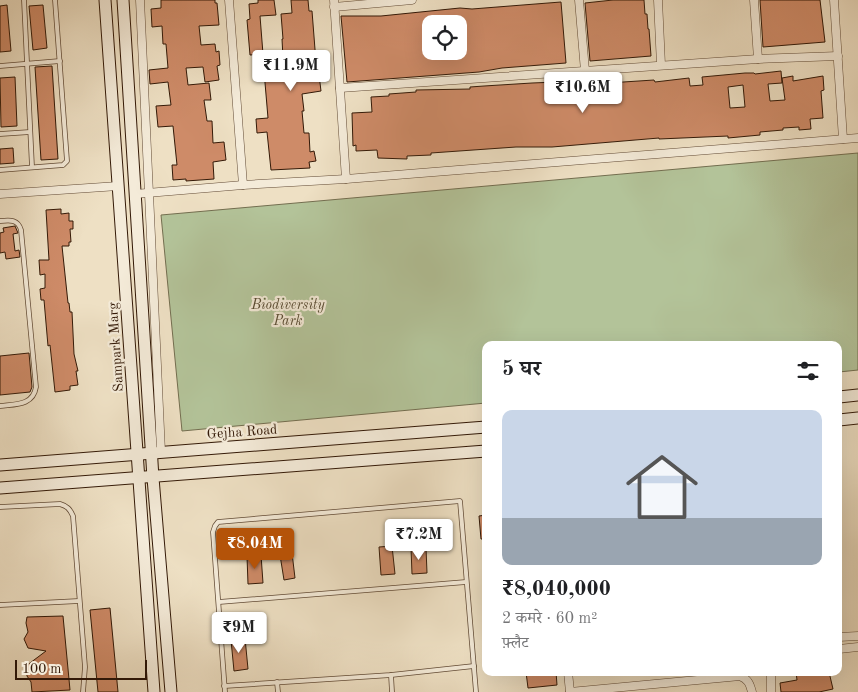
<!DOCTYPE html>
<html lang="hi">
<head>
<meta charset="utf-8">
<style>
	:root { --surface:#fff; --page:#f6f6f6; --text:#202124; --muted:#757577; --line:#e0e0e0; --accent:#b45309 }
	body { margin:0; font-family:"Old Standard TT","Noto Serif Devanagari",serif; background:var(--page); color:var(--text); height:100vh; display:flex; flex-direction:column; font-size:19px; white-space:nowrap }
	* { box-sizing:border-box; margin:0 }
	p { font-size:16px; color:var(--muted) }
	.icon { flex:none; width:28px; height:28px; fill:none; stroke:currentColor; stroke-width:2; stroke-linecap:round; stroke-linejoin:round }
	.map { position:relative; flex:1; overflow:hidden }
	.details { position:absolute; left:482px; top:341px; width:360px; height:335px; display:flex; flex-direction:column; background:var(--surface); border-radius:10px; box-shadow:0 5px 20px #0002 }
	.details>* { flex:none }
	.tools { position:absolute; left:422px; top:15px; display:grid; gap:10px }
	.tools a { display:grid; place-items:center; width:45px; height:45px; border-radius:10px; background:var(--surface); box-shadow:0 5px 20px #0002; font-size:25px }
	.scale { position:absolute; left:15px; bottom:12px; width:132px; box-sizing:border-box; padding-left:5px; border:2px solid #331907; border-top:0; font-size:14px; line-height:18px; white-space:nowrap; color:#331907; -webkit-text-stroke:4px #f4ebd9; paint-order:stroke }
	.price { position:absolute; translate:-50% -42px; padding:0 11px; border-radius:5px; background:#fff; color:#222; font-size:16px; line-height:32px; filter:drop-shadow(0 1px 2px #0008) }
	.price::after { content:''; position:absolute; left:50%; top:30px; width:15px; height:11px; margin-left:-8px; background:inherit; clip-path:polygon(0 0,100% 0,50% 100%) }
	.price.active { background:var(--accent); color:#fff }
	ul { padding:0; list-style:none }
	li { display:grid; align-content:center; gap:10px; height:265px; padding:0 20px }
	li+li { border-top:1px solid var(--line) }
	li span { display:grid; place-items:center; height:155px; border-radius:10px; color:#555 }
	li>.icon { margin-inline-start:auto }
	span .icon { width:90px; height:90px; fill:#fffc; stroke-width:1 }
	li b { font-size:21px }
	h2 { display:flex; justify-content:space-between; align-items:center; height:60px; padding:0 20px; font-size:21px }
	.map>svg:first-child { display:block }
</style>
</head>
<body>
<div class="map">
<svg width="858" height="692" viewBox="0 0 858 692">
	<rect width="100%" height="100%" fill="#eee0c4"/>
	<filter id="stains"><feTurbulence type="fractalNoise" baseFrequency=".004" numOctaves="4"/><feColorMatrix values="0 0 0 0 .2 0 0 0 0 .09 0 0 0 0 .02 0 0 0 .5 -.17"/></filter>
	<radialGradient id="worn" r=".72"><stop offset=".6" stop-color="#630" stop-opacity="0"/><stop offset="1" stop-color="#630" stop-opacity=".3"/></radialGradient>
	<path fill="#b3c399" stroke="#736e50" d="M858,153V370L839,372V345H486V403L182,431L161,215Z"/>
	<g fill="#ce8b68" stroke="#331907" fill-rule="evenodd">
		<path d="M161,0H215V3H217L219,25L199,26L201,45L215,44L216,52L219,51L220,65L217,66L219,80L205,82L203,67L186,68L188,85L209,83L211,100H204L207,121H212L213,143L224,142L226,160L213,162L214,179L186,181V179L173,180L172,165H177L173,126L158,127L156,106L171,105L168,82L150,84L149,70L168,68L166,44H163L162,26L152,27L151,9L161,8Z"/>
		<path d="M258,0H274L276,15L260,16L263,54L250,55L247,20L250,19L249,4L258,3Z"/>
		<path d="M291,0H308L309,11H312L317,75H319L321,91L302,94L304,111H302L304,133H309L310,152L314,151L316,161L309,162L310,168L271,170L267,132L257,133L256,119L268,118L264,71L260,72L259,57L277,56L279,73L293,72L292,57L283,58L282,39H283L281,14L292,13Z"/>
		<path d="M613,0H644L645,14H647L648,29H649L651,56L590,61L585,3Z"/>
		<path d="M760,0H820L825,42L763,47Z"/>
		<path d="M561,2L566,63L502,68L479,72L347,82L341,16H381L460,8L472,9ZM431,24H459V51H431Z"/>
		<path d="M7,5L11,51L0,52V6Z"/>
		<path d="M43,5L47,48L33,50L29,6Z"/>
		<path d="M52,66L58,159L41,160L35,67Z"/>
		<path d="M781,71L782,83L768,84L770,101L785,100L782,78L793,76V81L823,76L824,90L821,91L823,118L810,119L811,129L799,130V127L783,128V130L760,132V135L728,138V136L659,139V138L552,147H516L445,152L431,153V155L407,156V159L378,158L377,150L356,151V145L353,146L352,113L372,112L371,97L389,96V94L416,92V90L470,89V87L484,86L532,83L607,80L608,83L654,80L655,82L689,78L690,86L703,85L702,77L745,73H754L755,74ZM743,85L745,107L730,108L728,87Z"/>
		<path d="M15,77L17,126L1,127L0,78Z"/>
		<path d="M13,148L14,163L0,164V149Z"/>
		<path d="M61,209V214L69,213V221H73V229H70L71,242H69V246H62L68,303H69L70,312H72L74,354L78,371H76L78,385L70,386V390L55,392L50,345L48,346L44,300H41L40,289L45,288V274L40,275L39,260H49L46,210Z"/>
		<path d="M15,226L18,233L13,234L15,251L19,250L20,257L6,259L5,252L0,253V233L4,232L3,228Z"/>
		<path d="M29,353L32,387L30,392L0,395V356Z"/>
		<path d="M486,515V539H481L479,516Z"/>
		<path d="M392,546L395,574L381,575L379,547Z"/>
		<path d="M411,548H426L427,573L412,574Z"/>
		<path d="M292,553L295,578L284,580L280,555Z"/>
		<path d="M261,555L263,583L248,584L247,556Z"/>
		<path d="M110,608L118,692H98L90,610Z"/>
		<path d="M63,616L70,690L32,692L31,682L27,676L26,666L46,651L28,648L24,639L28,632L26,623L27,617Z"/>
		<path d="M245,638L248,669L234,671L231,640Z"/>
		<path d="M526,672H556L557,685L528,688Z"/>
		<path d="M796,672H829L833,689L819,692H781L780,683L797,680Z"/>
	</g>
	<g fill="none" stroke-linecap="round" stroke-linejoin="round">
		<defs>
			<g id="lane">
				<path d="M24,0L32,167"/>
				<path d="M0,66L60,61"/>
				<path d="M0,134L30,132"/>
				<path d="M0,170L63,165L67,161L55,0"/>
				<path d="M0,221C10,220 18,219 21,230L36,387C33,406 15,404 0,406"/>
				<path d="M0,507L60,504C67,506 70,509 73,516L85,667L83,692"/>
				<path d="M219,602L466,582"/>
				<path d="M0,605L79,601"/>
				<path d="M391,675L392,692"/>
				<path d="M277,682L278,692"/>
				<path d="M224,686L391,675L474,666"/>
				<path d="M225,692L213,532L215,526L218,522L460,501L476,692"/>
			</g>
			<g id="street">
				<path d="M140,0L161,452"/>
				<path d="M229,0L243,185"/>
				<path d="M334,0L346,179"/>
				<path d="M579,0L585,71"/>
				<path d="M658,0L661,65"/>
				<path d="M754,0L758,59"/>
				<path d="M834,0L843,139"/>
				<path d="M334,7L412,0"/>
				<path d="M340,88L758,59L838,56"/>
				<path d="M0,194L118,186"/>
				<path d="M135,194L243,185L346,179L858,138"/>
				<path d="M839,637L858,636"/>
				<path d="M839,649L858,647"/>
				<path d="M568,672L570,692"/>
				<path d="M771,672V692"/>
				<path d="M570,692L740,676C748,679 750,684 752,692"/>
			</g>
			<g id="secondary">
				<path d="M105,0L154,692"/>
				<path d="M123,0L153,478L171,692"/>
				<path d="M839,397L858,395"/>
				<path d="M839,420L858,418"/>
				<path d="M0,465L486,427"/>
				<path d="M0,488L486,451"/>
			</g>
		</defs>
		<use href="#lane" stroke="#624b36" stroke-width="5.5"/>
		<use href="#street" stroke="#624b36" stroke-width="9"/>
		<use href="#secondary" stroke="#331907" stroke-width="13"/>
		<use href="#lane" stroke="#f4ebd9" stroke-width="4"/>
		<use href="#street" stroke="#f4ebd9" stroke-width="8"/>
		<use href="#secondary" stroke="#f4ebd9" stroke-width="11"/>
	</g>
	<g text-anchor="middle" stroke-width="4.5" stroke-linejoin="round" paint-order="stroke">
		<g font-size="14" font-style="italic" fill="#594c33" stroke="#f4ebd9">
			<text x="288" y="309">Biodiversity<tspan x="288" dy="16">Park</tspan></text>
		</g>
		<g font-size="14" fill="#331907" stroke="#f4ebd9">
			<text transform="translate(115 347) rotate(-94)" y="5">Sampark Marg</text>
			<text transform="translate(242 431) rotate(-4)" y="5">Gejha Road</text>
		</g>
	</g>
	<rect width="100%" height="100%" filter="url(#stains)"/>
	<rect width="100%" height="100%" fill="url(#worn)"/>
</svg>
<div class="tools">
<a><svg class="icon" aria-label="locate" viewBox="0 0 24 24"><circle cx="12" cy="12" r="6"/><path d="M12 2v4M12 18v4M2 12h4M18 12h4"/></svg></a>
</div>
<div class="scale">100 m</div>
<b class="price" style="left:291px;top:92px">₹11.9M</b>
<b class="price" style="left:583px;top:114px">₹10.6M</b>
<b class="price" style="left:419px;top:561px">₹7.2M</b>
<b class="price active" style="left:255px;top:570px">₹8.04M</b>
<b class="price" style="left:239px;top:654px">₹9M</b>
<section class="details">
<h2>5 घर<svg class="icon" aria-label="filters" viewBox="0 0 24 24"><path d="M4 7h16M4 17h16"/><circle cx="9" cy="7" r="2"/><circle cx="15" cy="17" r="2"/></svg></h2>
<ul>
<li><span style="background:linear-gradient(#c9d6e8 70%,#9aa5b1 0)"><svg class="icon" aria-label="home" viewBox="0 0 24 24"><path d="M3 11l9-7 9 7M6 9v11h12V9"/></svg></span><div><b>₹8,040,000</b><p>2 कमरे · 60 m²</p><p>फ़्लैट</p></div></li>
</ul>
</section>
</div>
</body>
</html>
